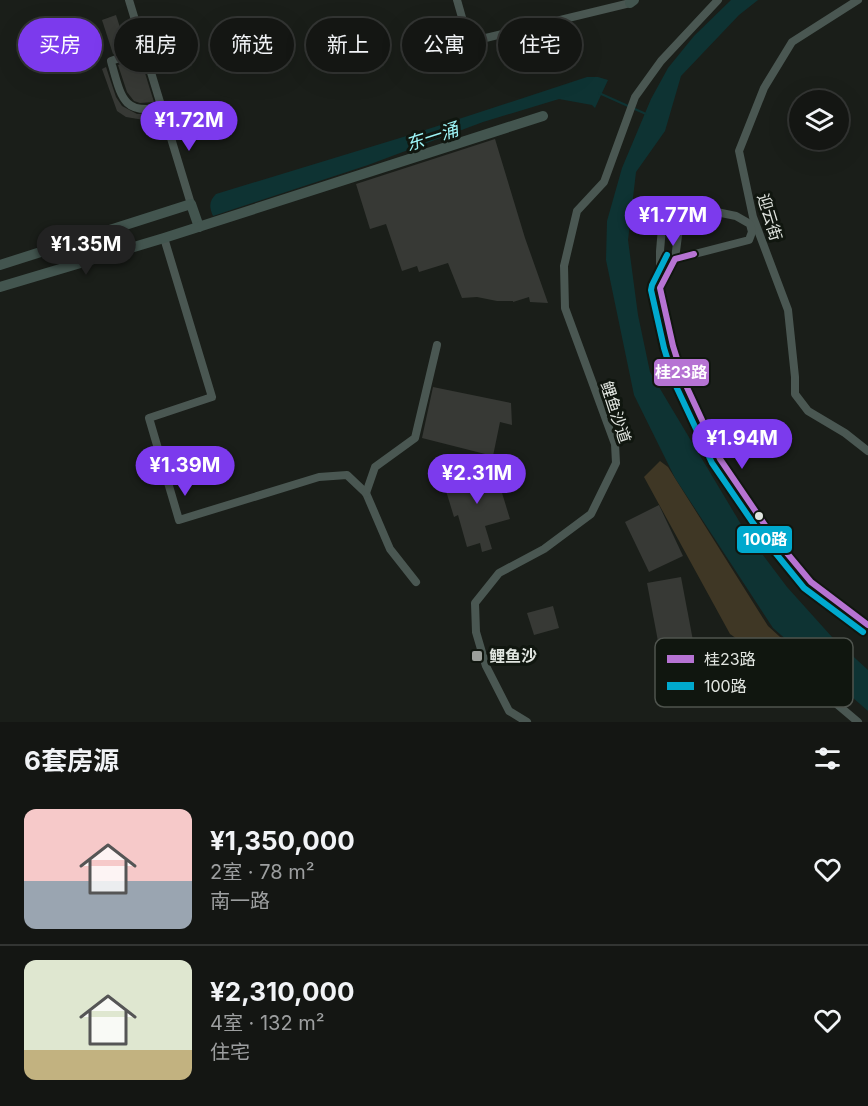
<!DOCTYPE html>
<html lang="zh">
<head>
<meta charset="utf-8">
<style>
	:root { --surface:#141613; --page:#212321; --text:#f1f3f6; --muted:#9d9fa0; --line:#333533; --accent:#7c3aed }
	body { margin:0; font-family:Inter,"Noto Sans SC",sans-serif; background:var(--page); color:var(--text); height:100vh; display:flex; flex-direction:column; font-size:22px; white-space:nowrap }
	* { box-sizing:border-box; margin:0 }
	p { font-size:20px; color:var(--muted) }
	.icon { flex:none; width:33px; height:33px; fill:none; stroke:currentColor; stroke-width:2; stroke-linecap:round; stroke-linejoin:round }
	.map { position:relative; height:722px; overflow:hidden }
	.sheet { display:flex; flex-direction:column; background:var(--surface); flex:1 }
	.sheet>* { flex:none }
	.hud { position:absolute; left:18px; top:18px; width:832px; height:54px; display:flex; gap:12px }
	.buttons { position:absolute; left:789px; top:90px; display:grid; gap:12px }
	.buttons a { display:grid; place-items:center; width:60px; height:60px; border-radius:50%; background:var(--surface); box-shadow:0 6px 24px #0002,0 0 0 2px var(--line); font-size:30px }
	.price { position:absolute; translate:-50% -51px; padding:0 14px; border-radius:21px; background:var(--accent); color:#fff; font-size:20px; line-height:39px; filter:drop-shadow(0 2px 3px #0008) }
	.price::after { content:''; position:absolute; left:50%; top:36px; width:18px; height:14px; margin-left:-9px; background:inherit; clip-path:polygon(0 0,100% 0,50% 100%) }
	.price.current { background:#222; color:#fff }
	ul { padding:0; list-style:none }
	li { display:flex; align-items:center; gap:18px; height:150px; padding:0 24px }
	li+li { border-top:2px solid var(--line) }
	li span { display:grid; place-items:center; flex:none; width:168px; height:120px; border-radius:12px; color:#555 }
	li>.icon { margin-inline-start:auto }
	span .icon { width:72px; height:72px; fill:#fffc; stroke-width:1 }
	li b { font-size:26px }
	h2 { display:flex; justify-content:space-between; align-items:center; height:72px; padding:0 24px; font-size:26px }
	.pill { padding:0 21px; border-radius:27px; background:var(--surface); box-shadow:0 6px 24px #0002,0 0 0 2px var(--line); font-size:21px; line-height:54px }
	.pill.current { background:var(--accent); color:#fff }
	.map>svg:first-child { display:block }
</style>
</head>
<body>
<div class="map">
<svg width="868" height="722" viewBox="0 0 868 722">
	<rect width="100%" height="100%" fill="#1a1e19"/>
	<path fill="#3f3725" d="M660,461L668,467L768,626L802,657L796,666L764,658L730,634L644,477Z"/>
	<g fill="#0e3333">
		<path d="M731,0H758L739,15L681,76L665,131L636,172L628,240L638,315L650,372L745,531L787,587L832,637L868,670V711L773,628L675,478L634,395L606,260L607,221L622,168L651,99L668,68L694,36Z"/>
		<path d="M587,77H598L608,80L595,108L592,105L559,99L483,122L368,165L213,216C209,207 209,201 216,194L413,134Z"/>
	</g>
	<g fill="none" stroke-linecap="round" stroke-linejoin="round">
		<path stroke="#0e3333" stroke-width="2" d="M599,93L646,114"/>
	</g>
	<g fill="#373935">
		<path d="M116,15L127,49L113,54L102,20Z"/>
		<path d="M140,57L154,102L140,103L134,101L127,92L118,65Z"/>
		<path d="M106,67L116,97L122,106L137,114H157L158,116L144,120L126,117L117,111L102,69Z"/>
		<path d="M495,139L525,238L548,303L530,302L529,297L513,302V301H497L477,297L462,298L448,263L419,272L417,266L402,271L386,224L370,229L356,184Z"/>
		<path d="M433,387L511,403L512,425L500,422L493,456L422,438Z"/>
		<path d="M491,467L495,470L510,519L485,526L492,549L482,552L480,543L467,547L458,515L454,517L443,481Z"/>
		<path d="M659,505L683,556L649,572L625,522Z"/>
		<path d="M681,577L694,646L660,652L647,583Z"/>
		<path d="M553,606L559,628L534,635L527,613Z"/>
	</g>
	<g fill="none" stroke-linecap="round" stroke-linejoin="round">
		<g stroke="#4a5752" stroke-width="8">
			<path d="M129,0L191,204"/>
			<path d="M457,0L469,42L630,3"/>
			<path d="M858,0L792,42L764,88L739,151L753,217L788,310L795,377V394L808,411L845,433L868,451"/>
			<path d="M144,49L111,61L112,65C121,96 123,116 162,107"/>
			<path d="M664,204L660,251V288L673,346L684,381L720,459L771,534L811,582L868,625"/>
			<path d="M164,238L212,397L149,418L179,520L319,477L347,475L366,493L390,549L416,582"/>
			<path d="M661,287L675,259L682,205L736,216L750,224L752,232L749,240L675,259"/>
			<path d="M366,493L375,467L415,438L437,345"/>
			<path d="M776,672L800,673L858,722"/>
			<path d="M527,722L509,711L486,666L476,632L475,603L499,573L544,549L591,514L616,463L615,444L565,308L564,266L577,211L604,182L635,97L661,61L718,0"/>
		</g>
		<g stroke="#43554f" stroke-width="10">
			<path d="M630,3L634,0"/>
			<path d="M0,265L191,204L199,227"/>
			<path d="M0,287L164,238L543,116"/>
		</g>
		<defs>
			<path id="bus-1" d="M694,254L675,259L660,288L673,346L684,381L720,459L771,534L811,582L868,625"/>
			<path id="bus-2" d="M667,255L652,285L651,290L664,348L675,384L712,463L764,539L804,588L863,632"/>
		</defs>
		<use href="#bus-1" stroke="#10160f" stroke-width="10"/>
		<use href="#bus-2" stroke="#10160f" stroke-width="10"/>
		<use href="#bus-1" stroke="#b673d3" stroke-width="6"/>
		<use href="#bus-2" stroke="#00a9ce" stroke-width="6"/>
	</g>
	<circle fill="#e1e5e0" stroke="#10160f" stroke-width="2" cx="759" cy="516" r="5"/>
	<rect fill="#9b9f9a" stroke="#10160f" stroke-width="2" x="471" y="650" width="12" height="12" rx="3"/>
	<g text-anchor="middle" stroke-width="6" stroke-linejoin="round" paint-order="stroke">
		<g font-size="16" fill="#e1e5e0" stroke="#10160f">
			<text transform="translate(770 217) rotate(73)" y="6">迎云街</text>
			<text transform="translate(616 412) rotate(72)" y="6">鲤鱼沙道</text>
		</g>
		<g font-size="16" font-weight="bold" fill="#e1e5e0" stroke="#10160f" text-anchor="start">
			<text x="489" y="662">鲤鱼沙</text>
		</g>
		<g font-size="18" font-style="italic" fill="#9df5f7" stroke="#10160f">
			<text transform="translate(432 137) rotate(-18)" y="6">东一涌</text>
		</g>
	</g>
	<rect x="655" y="638" width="198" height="69" rx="9" fill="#10160f" stroke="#4f544e" stroke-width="1.5"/>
	<rect x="667" y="655" width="27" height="8" fill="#b673d3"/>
	<rect x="667" y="682" width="27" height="8" fill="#00a9ce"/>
	<g font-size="16" fill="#e1e5e0">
		<text x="704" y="665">桂23路</text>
		<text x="704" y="692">100路</text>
	</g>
	<g stroke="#10160f" stroke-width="2">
		<rect x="653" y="358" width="57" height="29" rx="6" fill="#b673d3"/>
		<rect x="736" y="525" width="57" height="29" rx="6" fill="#00a9ce"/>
	</g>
	<g font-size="16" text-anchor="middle" font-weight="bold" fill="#fff">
		<text x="681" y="378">桂23路</text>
		<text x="765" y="545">100路</text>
	</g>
</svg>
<div class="buttons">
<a><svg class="icon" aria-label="layers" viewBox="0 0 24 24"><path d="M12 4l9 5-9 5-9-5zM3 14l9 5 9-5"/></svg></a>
</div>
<b class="price" style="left:189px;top:152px">¥1.72M</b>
<b class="price" style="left:673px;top:247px">¥1.77M</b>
<b class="price current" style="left:86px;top:276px">¥1.35M</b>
<b class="price" style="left:742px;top:470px">¥1.94M</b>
<b class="price" style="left:185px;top:497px">¥1.39M</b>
<b class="price" style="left:477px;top:505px">¥2.31M</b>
<div class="hud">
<a class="pill current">买房</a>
<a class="pill">租房</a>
<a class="pill">筛选</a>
<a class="pill">新上</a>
<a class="pill">公寓</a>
<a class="pill">住宅</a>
</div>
</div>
<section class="sheet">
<h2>6套房源<svg class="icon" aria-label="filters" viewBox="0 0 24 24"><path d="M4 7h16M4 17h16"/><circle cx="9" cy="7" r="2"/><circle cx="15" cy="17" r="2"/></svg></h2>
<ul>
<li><span style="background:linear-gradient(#f6c9c9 60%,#9aa5b1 0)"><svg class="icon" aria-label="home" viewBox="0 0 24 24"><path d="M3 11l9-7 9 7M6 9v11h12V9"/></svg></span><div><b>¥1,350,000</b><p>2室 · 78 m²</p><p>南一路</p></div><svg class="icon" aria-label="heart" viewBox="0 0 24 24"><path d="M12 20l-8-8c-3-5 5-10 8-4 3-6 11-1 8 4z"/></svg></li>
<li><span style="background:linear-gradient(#dfe7d0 75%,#c2b280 0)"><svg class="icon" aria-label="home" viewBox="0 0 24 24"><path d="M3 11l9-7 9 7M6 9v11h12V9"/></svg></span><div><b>¥2,310,000</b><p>4室 · 132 m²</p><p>住宅</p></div><svg class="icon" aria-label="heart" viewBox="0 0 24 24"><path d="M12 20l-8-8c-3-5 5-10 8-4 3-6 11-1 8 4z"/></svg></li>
</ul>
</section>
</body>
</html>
